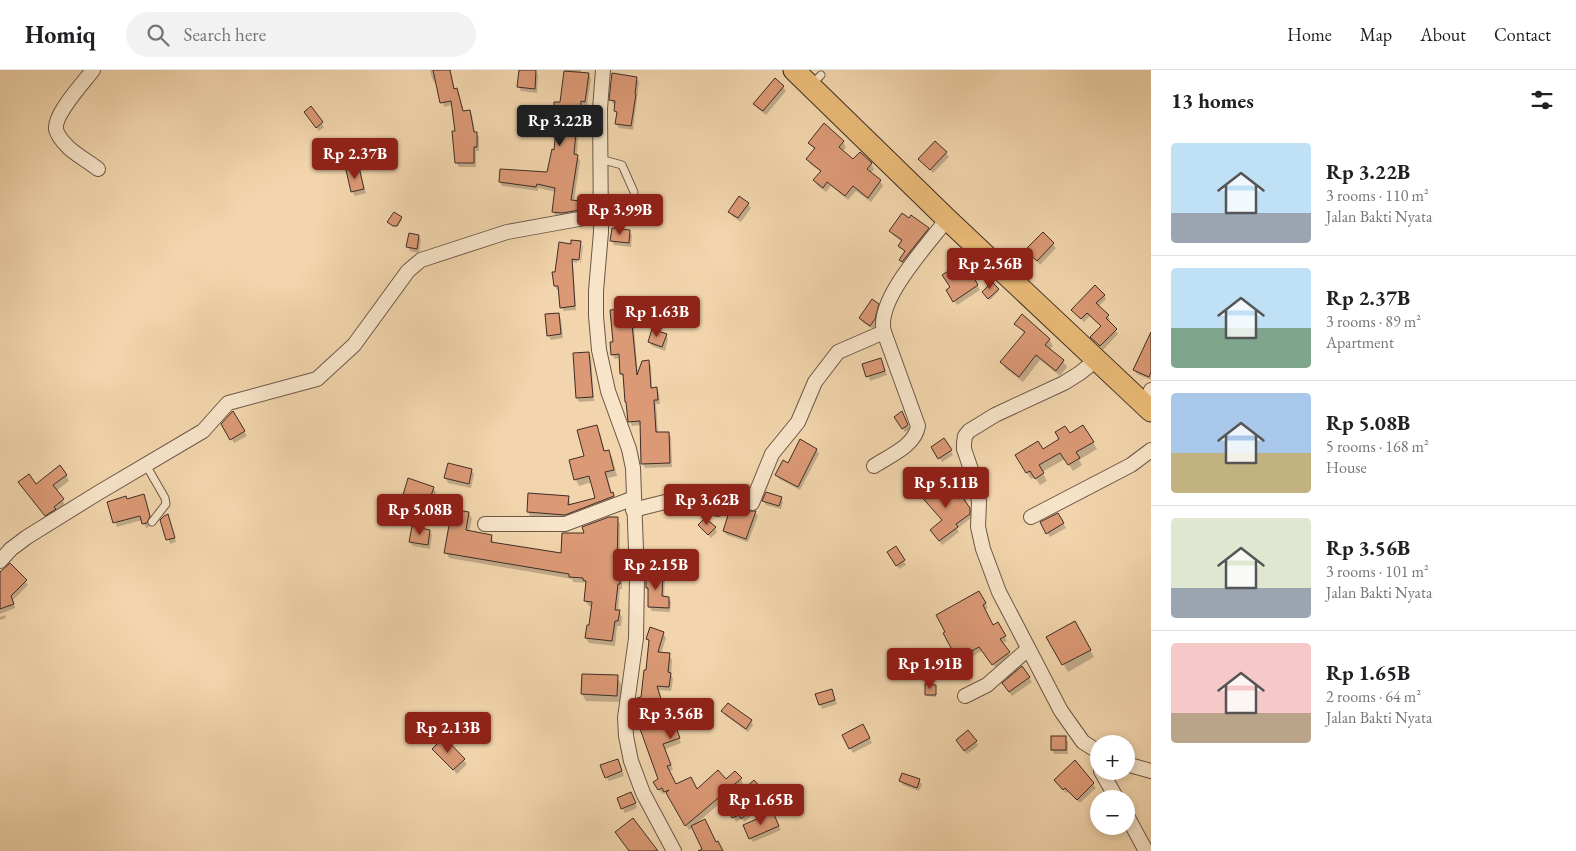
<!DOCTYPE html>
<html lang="en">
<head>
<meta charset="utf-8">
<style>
	:root { --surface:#fff; --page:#f2f2f2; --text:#202124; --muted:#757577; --line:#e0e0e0; --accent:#8f2418 }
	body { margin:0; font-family:"EB Garamond",serif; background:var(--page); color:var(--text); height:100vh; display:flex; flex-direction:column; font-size:19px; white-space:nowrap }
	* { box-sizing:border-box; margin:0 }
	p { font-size:16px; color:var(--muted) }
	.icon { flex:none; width:28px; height:28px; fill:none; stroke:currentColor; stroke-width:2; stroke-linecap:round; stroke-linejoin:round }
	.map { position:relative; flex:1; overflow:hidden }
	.details { display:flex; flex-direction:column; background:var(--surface); width:425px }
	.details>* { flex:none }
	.buttons { position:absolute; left:1090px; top:665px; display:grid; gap:10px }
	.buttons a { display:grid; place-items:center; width:45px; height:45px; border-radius:50%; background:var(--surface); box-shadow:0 2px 8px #0003; font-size:25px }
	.price { position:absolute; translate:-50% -42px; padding:0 11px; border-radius:5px; background:var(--accent); color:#fff; font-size:16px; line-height:32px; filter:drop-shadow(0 1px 2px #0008) }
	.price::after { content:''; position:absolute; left:50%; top:30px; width:15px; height:11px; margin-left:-8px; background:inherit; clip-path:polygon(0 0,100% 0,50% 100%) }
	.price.current { background:#222; color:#fff }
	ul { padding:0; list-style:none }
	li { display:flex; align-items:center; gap:15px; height:125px; padding:0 20px }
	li+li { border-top:1px solid var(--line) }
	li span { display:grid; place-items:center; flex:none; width:140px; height:100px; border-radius:5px; color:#555 }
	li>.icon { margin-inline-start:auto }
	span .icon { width:60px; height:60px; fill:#fffc; stroke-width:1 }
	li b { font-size:21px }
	h2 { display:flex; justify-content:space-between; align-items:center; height:60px; padding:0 20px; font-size:21px }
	header { display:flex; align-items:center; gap:30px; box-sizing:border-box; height:70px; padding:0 25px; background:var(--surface); border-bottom:1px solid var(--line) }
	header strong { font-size:24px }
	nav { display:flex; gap:28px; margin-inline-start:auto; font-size:18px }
	.search { width:350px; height:45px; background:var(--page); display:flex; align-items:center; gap:12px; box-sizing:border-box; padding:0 18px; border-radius:28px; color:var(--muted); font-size:19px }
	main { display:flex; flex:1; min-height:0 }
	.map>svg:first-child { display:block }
</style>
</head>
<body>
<header>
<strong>Homiq</strong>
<div class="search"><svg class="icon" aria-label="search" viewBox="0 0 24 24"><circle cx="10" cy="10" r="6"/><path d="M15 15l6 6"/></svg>Search here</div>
<nav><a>Home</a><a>Map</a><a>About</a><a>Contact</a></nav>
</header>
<main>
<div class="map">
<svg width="1151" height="781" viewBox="0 0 1151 781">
	<rect width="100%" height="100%" fill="#f2d5ac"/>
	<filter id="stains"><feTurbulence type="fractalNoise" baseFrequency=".004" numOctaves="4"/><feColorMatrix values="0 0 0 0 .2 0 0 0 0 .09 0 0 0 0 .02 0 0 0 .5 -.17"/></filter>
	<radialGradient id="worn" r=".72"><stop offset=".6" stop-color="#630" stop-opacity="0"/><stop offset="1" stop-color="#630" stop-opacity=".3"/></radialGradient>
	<g fill="#0003">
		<path d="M430,0H450L455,20L457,19L459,24L464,42L470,41L472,45L475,63L479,67V81H476V97H459L456,92L457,63L452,35L444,37L437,12L435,13L432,8Z"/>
		<path d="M520,0H535L538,5L537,23L521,21L519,17Z"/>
		<path d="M565,0H581V4H589L591,9L587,36L583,35L582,54L584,57L583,66L578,65L577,86L580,91L574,131L580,132L583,137L582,144L565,147L556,146L553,142L556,122L538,118V121L502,116L500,112L548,103L555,81L557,63L555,59L562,34Z"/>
		<path d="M636,8L639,12L633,60L619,58L616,54L618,45L615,41L616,35L613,34L611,30Z"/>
		<path d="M783,17L786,21L766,45L757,38L755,34Z"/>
		<path d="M311,38L324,57L319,61L308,46Z"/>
		<path d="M824,55L843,72L846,77L842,82L854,91L860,84L871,94L874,99L871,103L880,111L883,116L871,132L856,121L848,130L831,116L826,122L817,115L814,110L821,102L810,94L807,89L815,80L809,73Z"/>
		<path d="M946,83L949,87L933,103L920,89Z"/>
		<path d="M359,98L366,123L355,126L352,121Z"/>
		<path d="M632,133L651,142L653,146L647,151Z"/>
		<path d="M748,134L751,138L741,152L732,146L730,142Z"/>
		<path d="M401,148L402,150L397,157L389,152Z"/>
		<path d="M928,159L930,163L903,194L901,190L906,183L899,176L902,172L893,165L890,161Z"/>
		<path d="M630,161L632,166L631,177L614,175L612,171Z"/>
		<path d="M1043,164L1056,178L1040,195L1027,180Z"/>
		<path d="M419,166L421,170L419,183L410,181L408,177Z"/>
		<path d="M580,172L581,174H579L577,193L573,192L576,240L564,241L561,237L560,219L557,220L555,216L556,203Z"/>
		<path d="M582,175L583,176L581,193H580Z"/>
		<path d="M964,193L980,220L957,235L947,220L952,217Z"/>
		<path d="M998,220L999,221L990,230L984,224Z"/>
		<path d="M1104,225L1106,229L1098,237L1108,246L1110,250L1108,252L1118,264L1103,280L1092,267L1102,257L1090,246L1084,252L1073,240Z"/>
		<path d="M878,234L880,239L877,254L873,259L863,253L860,248Z"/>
		<path d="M636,239L639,243L640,257L634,258L638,305L648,292L651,296L652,319H656L659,323L660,334H656L658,363H668L671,367L672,397L645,398L643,394L641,355L632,356L630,352L624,308L621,304V288L615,289L612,284L614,273Z"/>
		<path d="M689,241L691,245L685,258L669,250L667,246Z"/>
		<path d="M558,244L561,249L563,268L551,270L548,265Z"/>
		<path d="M1016,254L1049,269L1053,276L1049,280L1063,291L1067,297L1060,306L1040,290L1023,312L1005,298L1002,292L1025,264Z"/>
		<path d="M666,265L668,269L665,281L652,276L649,272Z"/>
		<path d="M1151,277V310L1137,304L1135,300Z"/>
		<path d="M589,283L591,287L594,331L579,332L577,328L576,315Z"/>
		<path d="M881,290L887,305L870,311L864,295Z"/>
		<path d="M233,343L247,366L234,373L223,354Z"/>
		<path d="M895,347H904L910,359L905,362Z"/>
		<path d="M596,357L600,363L605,382L608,381L612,387L617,406L608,408L612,424L616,430L568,451L531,448L528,442L568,427L571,436L596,429L592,412L579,416L576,410L570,391L586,387Z"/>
		<path d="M1083,357L1097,379L1079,390L1082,395L1073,401L1065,389L1042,402L1047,411L1040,415L1035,407L1031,409L1016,385L1043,381Z"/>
		<path d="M944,370L953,385L942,392L932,377Z"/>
		<path d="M817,380L819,384L800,420L779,409L776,405L788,394Z"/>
		<path d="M471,400L474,404L471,418L448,413L446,408Z"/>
		<path d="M66,405L69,411L56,421L66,436L49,451L23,418L36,416Z"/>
		<path d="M748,413L753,418L749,426L744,420Z"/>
		<path d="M433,418L436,422L431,438L407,430L404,425Z"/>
		<path d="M920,424L965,426L967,430L964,433L972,443L971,448L957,459L959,462L942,475L934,464L943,451Z"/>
		<path d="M781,428L783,432L781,439L766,435L764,431Z"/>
		<path d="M127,430H145L152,451L149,457L146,458L142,450L117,457L109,433Z"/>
		<path d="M755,442L758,446L748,472L727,465L724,461L749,443Z"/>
		<path d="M469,443L472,449L469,462L491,466L494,473L562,484L586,465L617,449L620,454V504L622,508V519H620L618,541L622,547L621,556H617L615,576L589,573L586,568L590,557L593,537L589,536L585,531L586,513L573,512L572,509L449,488L446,482Z"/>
		<path d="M1058,444L1066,458L1050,467L1041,453Z"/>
		<path d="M168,446L176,472L170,474L162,450Z"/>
		<path d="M700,455L715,458L717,462L711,468Z"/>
		<path d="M430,461L432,465L430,479L413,476L410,472Z"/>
		<path d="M896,478L906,495L899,499L889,483Z"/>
		<path d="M10,494L28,515L13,530L15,538L0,544V511Z"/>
		<path d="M662,504L665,509L664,528H668L671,532L670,542L652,541L649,536L650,522L647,518Z"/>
		<path d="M979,523L988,538L984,540L993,556L997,554L1007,571L1002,574L1011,587L996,598L982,581L961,592L945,563Z"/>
		<path d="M5,545L6,548L0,550V547Z"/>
		<path d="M1075,552L1094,587L1068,602L1048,567Z"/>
		<path d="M663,563L666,568L661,584L669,585L672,590L671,605L673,609L671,621L659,620L667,647L673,650L681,673L665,679L673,700L669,701L676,715L697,720L726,711L741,709L743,714L698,752L704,750L721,781H701L704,779L693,757L689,760L669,726L666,722L662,724L655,712L660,710L642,628L647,601L650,573L647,569Z"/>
		<path d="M1022,597L1032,612L1012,626L1006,618Z"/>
		<path d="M617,607L621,614V632L586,631L582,624Z"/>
		<path d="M935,616L936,627L927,626L926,624Z"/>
		<path d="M831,620L837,634L822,639L820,634Z"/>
		<path d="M723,642L751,651L753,655L748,662L726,646Z"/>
		<path d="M863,656L872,673L853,683L844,666Z"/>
		<path d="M1065,668L1068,672V684H1054L1052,679Z"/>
		<path d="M444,669L467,694L457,704L434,679Z"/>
		<path d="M976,672L978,676L967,684L960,675Z"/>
		<path d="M620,694L624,706L609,711L606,707Z"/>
		<path d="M919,710L922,715L919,721L903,715L901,711Z"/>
		<path d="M1056,711L1093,714L1096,718L1080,733L1068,722L1066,723Z"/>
		<path d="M751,727H767L769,731L744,752L742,748L736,752L728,738Z"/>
		<path d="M633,728L637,738L625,743L622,738Z"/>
		<path d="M775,748L781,760L753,772L750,768Z"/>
	</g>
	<g fill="#db9975" stroke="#3f2d27">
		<path d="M433,0H450L454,19L457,18L463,41L470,40L474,62H477V77H474V93H455L452,61H455L451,31L440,33Z"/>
		<path d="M519,0H536L535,19L517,17Z"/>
		<path d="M564,1L589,3L585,32L581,31L580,51H582L581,62H576L574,84L578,85L571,130L581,131L580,140L562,143L552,142L555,118L537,114L536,117L499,112L500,99L547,102L552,79L554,80L556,60H553L554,32H560Z"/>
		<path d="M612,3L637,7L635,24H636L631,56L615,54L617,42L614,41L615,31L609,30Z"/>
		<path d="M775,8L784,16L763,41L753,34Z"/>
		<path d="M311,36L323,52L316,58L304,42Z"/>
		<path d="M824,53L844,71L839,77L853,89L860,82L872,93L867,99L881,110L868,128L853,116L845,126L827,112L823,118L813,110L821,101L806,89L815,78L808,73Z"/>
		<path d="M935,71L947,82L930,100L918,89Z"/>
		<path d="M359,97L364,119L351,122L346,100Z"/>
		<path d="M639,126L652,141L644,148L631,132Z"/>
		<path d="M739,126L749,133L738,148L728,142Z"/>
		<path d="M394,142L402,147L397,156H393L387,152Z"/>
		<path d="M902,143L909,148L911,145L929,158L902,192L899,190L905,181L898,176L902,170L889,161Z"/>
		<path d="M612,158L630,160L629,173L610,171Z"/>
		<path d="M1043,162L1054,173L1037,191L1025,180Z"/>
		<path d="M409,163L419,165L417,179L406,177Z"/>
		<path d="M571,170L581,171L579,190L572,189L575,236L560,238L558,216H554L552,202H555L559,172L571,174Z"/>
		<path d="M964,191L978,215L953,232L946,220L950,217L942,205Z"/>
		<path d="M992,212L999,219L988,229L982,222Z"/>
		<path d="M1095,215L1105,225L1096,233L1109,245L1106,248L1117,259L1100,276L1090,267L1101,256L1087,243L1081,249L1071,240Z"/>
		<path d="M872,229L879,234L875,249L870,256L859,248Z"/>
		<path d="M672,231L689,240L682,254L665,246Z"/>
		<path d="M637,238L638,253L632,254L637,305L642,291L649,290L651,318L657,317L658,330H654L656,362H669L670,393L641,394L640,351L628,352L626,332H625L623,304H620L619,284L611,285L610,272H613L610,240Z"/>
		<path d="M559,243L561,264L547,266L545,244Z"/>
		<path d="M1022,244L1050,269L1045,275L1064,290L1056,301L1036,285L1019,307L1000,292L1025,262L1014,254Z"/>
		<path d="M652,259L667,264L662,277L648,272Z"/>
		<path d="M1151,262V302L1149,307L1133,300Z"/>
		<path d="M589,282L593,327L576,328L573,283Z"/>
		<path d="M881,288L885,301L866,307L862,294Z"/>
		<path d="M233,341L245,361L230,370L221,354Z"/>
		<path d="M902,341L908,355L902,359L894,347Z"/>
		<path d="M597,355L604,381L609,380L614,400L605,402L611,423L613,422L614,426L565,445L527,442L528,423L569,426L568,435L595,428L589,406L574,410L569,390L584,386L577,360Z"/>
		<path d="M1083,355L1094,372L1076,382L1080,388L1068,395L1060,383L1039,395L1044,403L1035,409L1030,401L1026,403L1015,385L1038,371L1043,379L1059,369L1055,362L1065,356L1070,363Z"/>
		<path d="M944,368L952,380L938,389L931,377Z"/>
		<path d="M800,369L817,379L798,417L775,405L783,390L788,393Z"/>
		<path d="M448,393L472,399L469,414L444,408Z"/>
		<path d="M60,395L67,405L53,415L64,429L54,437L56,439L45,446L18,412L29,404L36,414Z"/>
		<path d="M408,408L434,417L428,434L403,425Z"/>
		<path d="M933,413L942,425L956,414L966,426L963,428L970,438V444L956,454L958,457L939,471L930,460L942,450L919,424Z"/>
		<path d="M766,422L782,427L779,436L762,431Z"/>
		<path d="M144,424L150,446L147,453L142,454L140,446L113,453L107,432L126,426L127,429Z"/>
		<path d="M736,437L750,441H756L746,469L723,461L729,442Z"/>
		<path d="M452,439L469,442L466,460L492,465L491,472L561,483L562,463H584L582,457L609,447H618L617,502H620V514H618L615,540H620L618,551H615L612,571L585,568L587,555H589L592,532L584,531L586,511L583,510V508L569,507V504L444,483Z"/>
		<path d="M1058,443L1064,453L1046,464L1040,452Z"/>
		<path d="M168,444L175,468L166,470L160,450L164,446Z"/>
		<path d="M705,448L716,457L708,465L698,455Z"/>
		<path d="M412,456L430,460L428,475L409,472Z"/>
		<path d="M896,476L905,490L896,496L887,482Z"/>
		<path d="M10,493L27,510L11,526L14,534L0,539V502Z"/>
		<path d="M646,502L663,503L662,526L669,527V538L648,537V518H646Z"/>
		<path d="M979,521L986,533L983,535L993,555L998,552L1006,566L1000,569L1010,582L992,595L979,577L957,589L943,563L945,562L936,545Z"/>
		<path d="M1075,551L1091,580L1062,595L1046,567Z"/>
		<path d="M650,557L664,562L658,582L670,583L668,602L671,603L669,617L657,616L666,646L671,644L680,668L663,674L671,695L667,696L676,714L691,707L697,719L718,700L726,709L735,701L742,708L685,756L666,723L669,720L664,722L662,718L658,720L653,712L658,709L639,656L635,637L637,628L641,627L644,600H646L649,570L646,569Z"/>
		<path d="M1022,596L1030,607L1009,622L1002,613Z"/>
		<path d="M582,604L618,605L617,626L581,624Z"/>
		<path d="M925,614L936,615V625H925Z"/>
		<path d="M832,619L835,630L819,635L815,624Z"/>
		<path d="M728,633L752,650L746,659L721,641Z"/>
		<path d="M863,654L870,668L849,679L842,665Z"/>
		<path d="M968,660L977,671L964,681L956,670Z"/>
		<rect x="1051" y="666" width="15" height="14"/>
		<path d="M444,667L465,689L453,700L432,679Z"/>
		<path d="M618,689L622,701L605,708L600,695Z"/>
		<path d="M1075,690L1094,713L1077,730L1065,718L1063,720L1054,710Z"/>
		<path d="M902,703L920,709L917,718L899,711Z"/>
		<path d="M754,710L768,726L741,749L739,745L732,748L727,738L750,726L744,719Z"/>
		<path d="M631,722L636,733L621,739L617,728Z"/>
		<path d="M773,742L779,756L749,769L743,755Z"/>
		<path d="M633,748L658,781H629L615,762Z"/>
		<path d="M705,749L716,772L718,771L723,781H698L702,779L691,756Z"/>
	</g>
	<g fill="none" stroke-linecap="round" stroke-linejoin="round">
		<defs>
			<g id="lane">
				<path d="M812,14L821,5"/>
				<path d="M600,89L622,95L634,122"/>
				<path d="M146,395L165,428L166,434L152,452"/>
			</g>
			<g id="street">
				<path d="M93,0C84,12 54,44 56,59C57,66 65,74 69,78C78,86 89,92 98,99"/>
				<path d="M603,0L600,39L601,162L596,221V246L599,280L608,321L629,379L633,398L637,507L636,568L625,648L626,666L631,691L643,723L674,781"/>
				<path d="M1096,290L1080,303L1064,313L995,345L969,361L965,366L964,373V379L976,414L979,432L978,457L983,479L999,522L1061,641L1083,672L1099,682"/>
				<path d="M1146,337L1151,320"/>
				<path d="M874,396C889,386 915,376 918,356L884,262C875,230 928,175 947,149"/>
				<path d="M633,440L681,428L718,439L735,427L752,433L772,384L798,352L815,312L838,282L884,262"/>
				<path d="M1031,447L1131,395L1151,380"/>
				<path d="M485,454H565L634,428"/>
				<path d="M0,491L11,479L27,467L98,423L203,361L228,333L317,309L354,275L408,201L421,190L507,162L601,145"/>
				<path d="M965,626L987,615L1028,579"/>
				<path d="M1126,694L1151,701"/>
				<path d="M1101,701L1117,729"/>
				<path d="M1126,744L1146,781"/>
			</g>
			<path id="primary" d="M794,0L947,149L1151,341"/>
		</defs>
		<use href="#lane" stroke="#6c5748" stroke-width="9"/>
		<use href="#street" stroke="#6c5748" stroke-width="16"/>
		<use href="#primary" stroke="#3f2d27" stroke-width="23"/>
		<use href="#lane" stroke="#f7e4c9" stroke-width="7"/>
		<use href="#street" stroke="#f7e4c9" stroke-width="14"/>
		<use href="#primary" stroke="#e9ba76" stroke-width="21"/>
	</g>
	<rect width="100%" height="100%" filter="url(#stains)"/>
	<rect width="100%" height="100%" fill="url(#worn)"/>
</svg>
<div class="buttons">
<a>+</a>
<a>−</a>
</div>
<b class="price current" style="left:560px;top:77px">Rp 3.22B</b>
<b class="price" style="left:355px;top:110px">Rp 2.37B</b>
<b class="price" style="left:620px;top:166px">Rp 3.99B</b>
<b class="price" style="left:990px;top:220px">Rp 2.56B</b>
<b class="price" style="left:657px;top:268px">Rp 1.63B</b>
<b class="price" style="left:946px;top:439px">Rp 5.11B</b>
<b class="price" style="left:707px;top:456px">Rp 3.62B</b>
<b class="price" style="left:420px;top:466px">Rp 5.08B</b>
<b class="price" style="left:656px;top:521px">Rp 2.15B</b>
<b class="price" style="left:930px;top:620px">Rp 1.91B</b>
<b class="price" style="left:671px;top:670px">Rp 3.56B</b>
<b class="price" style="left:448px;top:684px">Rp 2.13B</b>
<b class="price" style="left:761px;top:756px">Rp 1.65B</b>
</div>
<section class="details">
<h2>13 homes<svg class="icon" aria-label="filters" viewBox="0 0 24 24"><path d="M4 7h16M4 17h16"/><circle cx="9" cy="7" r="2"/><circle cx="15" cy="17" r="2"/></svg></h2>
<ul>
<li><span style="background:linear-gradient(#bfe0f5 70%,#9aa5b1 0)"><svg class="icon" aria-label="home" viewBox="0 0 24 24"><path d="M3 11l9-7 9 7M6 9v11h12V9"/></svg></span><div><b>Rp 3.22B</b><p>3 rooms · 110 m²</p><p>Jalan Bakti Nyata</p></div></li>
<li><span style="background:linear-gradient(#bfe0f5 60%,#7fa58c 0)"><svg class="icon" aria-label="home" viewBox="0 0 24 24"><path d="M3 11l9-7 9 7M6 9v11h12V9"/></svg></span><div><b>Rp 2.37B</b><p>3 rooms · 89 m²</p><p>Apartment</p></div></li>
<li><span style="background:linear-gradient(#a9c7e8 60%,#c2b280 0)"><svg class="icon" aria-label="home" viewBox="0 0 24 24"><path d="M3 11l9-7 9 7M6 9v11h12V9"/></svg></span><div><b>Rp 5.08B</b><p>5 rooms · 168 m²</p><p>House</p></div></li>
<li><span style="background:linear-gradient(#dfe7d0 70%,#9aa5b1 0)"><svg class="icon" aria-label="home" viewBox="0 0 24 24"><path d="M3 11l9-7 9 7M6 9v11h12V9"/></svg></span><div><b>Rp 3.56B</b><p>3 rooms · 101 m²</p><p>Jalan Bakti Nyata</p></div></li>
<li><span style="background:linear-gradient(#f6c9c9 70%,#b9a48a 0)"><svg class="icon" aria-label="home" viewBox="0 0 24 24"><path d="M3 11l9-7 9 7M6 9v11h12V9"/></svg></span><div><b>Rp 1.65B</b><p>2 rooms · 64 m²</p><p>Jalan Bakti Nyata</p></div></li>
</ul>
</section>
</main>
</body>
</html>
